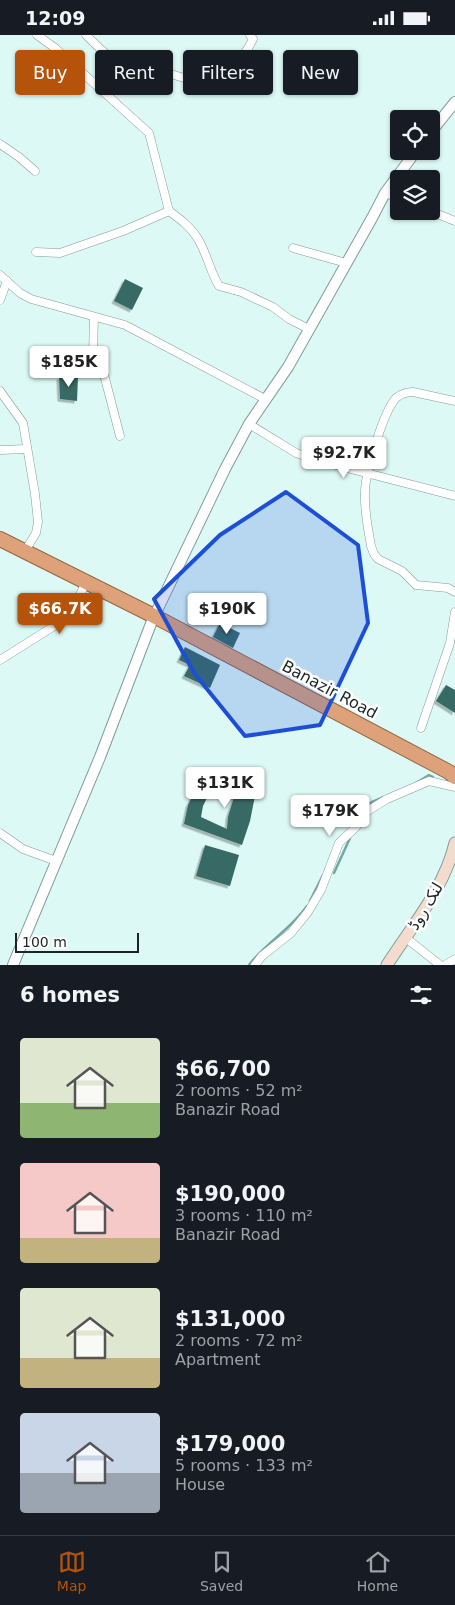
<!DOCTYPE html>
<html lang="en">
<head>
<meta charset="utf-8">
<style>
	:root { --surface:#171b24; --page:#20242c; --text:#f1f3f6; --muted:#9ea1a6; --line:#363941; --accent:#b45309 }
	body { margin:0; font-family:"DejaVu Sans","Noto Naskh Arabic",sans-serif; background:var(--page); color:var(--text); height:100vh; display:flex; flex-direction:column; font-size:19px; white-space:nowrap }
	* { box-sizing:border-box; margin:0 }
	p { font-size:16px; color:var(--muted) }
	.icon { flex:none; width:28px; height:28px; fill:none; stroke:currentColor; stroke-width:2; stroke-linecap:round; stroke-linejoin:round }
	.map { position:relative; height:930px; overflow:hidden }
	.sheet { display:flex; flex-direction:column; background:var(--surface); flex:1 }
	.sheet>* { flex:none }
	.banner { position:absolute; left:15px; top:15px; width:425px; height:45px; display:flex; gap:10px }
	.fabs { position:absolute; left:390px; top:75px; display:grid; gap:10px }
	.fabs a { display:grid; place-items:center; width:50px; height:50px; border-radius:5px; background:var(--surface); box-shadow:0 1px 4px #0004; font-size:25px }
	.scale { position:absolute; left:15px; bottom:12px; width:124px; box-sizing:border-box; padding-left:5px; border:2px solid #1b2524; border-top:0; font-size:14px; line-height:18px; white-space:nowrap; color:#1b2524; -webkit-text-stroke:4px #fff; paint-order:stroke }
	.price { position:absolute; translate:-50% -42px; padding:0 11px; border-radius:5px; background:#fff; color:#222; font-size:16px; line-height:32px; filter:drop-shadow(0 1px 2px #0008) }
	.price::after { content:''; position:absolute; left:50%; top:30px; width:15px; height:11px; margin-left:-8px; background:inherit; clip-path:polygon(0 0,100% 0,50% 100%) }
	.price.selected { background:var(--accent); color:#fff }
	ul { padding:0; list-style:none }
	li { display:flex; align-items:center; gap:15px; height:125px; padding:0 20px }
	li span { display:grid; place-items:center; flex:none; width:140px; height:100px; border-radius:5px; color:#555 }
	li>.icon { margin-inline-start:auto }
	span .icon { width:60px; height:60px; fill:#fffc; stroke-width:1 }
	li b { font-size:21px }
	h2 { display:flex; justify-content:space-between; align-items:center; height:60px; padding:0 20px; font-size:21px }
	.tag { padding:0 18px; border-radius:5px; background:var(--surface); box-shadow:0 1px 4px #0004; font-size:18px; line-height:45px }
	.tag.selected { background:var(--accent); color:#fff }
	.status { display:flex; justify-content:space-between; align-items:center; height:35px; padding:0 25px; background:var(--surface); direction:ltr }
	.status svg { height:14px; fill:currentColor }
	.tabs { display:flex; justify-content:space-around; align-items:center; height:70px; border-top:1px solid var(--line); background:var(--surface); font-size:14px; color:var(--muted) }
	.tabs a { display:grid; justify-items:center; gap:2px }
	.tabs .selected { color:var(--accent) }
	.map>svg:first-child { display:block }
</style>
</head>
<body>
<div class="status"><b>12:09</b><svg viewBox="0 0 49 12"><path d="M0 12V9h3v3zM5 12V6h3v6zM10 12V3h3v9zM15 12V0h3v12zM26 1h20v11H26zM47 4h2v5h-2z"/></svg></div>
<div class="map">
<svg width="455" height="930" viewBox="0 0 455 930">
	<defs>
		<filter id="shadow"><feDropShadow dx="-2.5" dy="2.5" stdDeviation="0" flood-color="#0004"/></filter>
	</defs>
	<rect width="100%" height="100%" fill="#ddf9f5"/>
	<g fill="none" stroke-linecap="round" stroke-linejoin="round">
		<g stroke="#75a7a1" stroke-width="2.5">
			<path d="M416,748L429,740L433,742"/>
			<path d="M367,772L372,767L384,762"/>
			<path d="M351,787L361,778"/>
			<path d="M334,838L350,803"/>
			<path d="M310,866L323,840"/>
			<path d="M249,930C266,908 291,894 307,871"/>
		</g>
	</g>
	<g fill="#396a65" filter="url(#shadow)">
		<path d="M125,244L143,253L132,275L114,266Z"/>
		<path d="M59,342H78L77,366L60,364Z"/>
		<path d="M220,588L240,598L233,613L213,602Z"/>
		<path d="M185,612L220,630L210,653L184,641L190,630L179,625Z"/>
		<path d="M446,650L455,655V678L436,666Z"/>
		<path d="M213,742L254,746L257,751L250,786L242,810L184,789L188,770L196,754L210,757L203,771L201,782L227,794L228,782L234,762L212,752Z"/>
		<path d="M205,810L239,820L230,851L196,841Z"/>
	</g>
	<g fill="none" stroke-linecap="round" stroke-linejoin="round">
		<defs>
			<g id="minor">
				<path d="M37,0L55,13L149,98L169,176"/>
				<path d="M86,0C101,15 125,39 145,42L155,34L206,50C227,40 243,25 253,4L250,0"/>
				<path d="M0,109L19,122L35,136"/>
				<path d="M385,158L399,163"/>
				<path d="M430,176L455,186"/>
				<path d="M293,213L346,228"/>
				<path d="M36,217L60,218L123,196L169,176C180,184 191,192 198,204C207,219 210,236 219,251L241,257L273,272L289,284L309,294"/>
				<path d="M0,240L20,258L31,264L125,290L265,364"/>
				<path d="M0,265L7,246"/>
				<path d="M94,282L93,319L101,328L120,401"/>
				<path d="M0,356L23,388L35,459L38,487L36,498L25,516"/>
				<path d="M455,366L413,357C407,357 401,359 396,363C383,377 365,439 365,457C364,475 368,493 371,511L374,519L378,524L402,536L416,550L448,553L455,557"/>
				<path d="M249,389L296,418L316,425L455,461"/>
				<path d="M0,415L26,414"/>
				<path d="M0,625L70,581L86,547"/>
				<path d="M421,693L450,608L455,577"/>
				<path d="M0,798L23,814L56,826"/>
				<path d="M406,903L440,930"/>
				<path d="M255,930L262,921L291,898L308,877L321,855L339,808L356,792L366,777L387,764L429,746L455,752"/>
				<path d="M445,930L455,924"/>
			</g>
			<g id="tertiary">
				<path d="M431,97L455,67"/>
				<path d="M13,930L100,722L152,586L225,434L249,389L288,332L372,183L385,158L416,116"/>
			</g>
			<path id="secondary" d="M387,930C412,891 444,854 455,808"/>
			<path id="trunk" d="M0,504L154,581L449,737L455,742"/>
		</defs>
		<use href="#minor" stroke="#829c98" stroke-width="9"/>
		<use href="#tertiary" stroke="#829c98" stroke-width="12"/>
		<use href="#secondary" stroke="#829c98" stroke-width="13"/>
		<use href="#trunk" stroke="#956746" stroke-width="16"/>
		<use href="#minor" stroke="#fff" stroke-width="8"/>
		<use href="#tertiary" stroke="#fff" stroke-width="10"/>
		<use href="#secondary" stroke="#f3dccd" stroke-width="11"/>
		<use href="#trunk" stroke="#dea27a" stroke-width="14"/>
	</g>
	<path fill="#1d4ed8" fill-opacity="0.2" stroke="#1d4ed8" stroke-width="4" stroke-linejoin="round" d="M286,457L358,510L368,588L320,690L245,701L194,638L154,564L220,500Z"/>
	<g text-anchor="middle" stroke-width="5" stroke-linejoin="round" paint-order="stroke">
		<g font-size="16" fill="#1b2524" stroke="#fff">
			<text transform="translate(330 654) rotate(28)" y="6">Banazir Road</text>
			<text transform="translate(425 871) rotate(-59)" y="6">لنک روڈ</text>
		</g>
	</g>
</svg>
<div class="fabs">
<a><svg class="icon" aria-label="locate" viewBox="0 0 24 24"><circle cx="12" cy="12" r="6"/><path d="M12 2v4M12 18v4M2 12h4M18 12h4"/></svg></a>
<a><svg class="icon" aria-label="layers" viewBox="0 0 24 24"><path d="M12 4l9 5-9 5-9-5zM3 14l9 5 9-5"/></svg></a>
</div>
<div class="scale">100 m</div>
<b class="price" style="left:69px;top:353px">$185K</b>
<b class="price" style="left:344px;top:444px">$92.7K</b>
<b class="price selected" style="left:60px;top:600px">$66.7K</b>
<b class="price" style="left:227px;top:600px">$190K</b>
<b class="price" style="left:225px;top:774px">$131K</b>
<b class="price" style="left:330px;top:802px">$179K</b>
<div class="banner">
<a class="tag selected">Buy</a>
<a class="tag">Rent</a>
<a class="tag">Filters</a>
<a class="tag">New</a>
</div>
</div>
<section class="sheet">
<h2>6 homes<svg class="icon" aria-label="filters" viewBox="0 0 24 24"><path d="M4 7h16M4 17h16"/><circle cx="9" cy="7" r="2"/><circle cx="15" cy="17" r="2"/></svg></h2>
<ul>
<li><span style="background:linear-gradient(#dfe7d0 65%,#8fb573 0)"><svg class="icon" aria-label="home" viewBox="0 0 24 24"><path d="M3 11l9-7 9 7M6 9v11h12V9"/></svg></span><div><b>$66,700</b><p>2 rooms · 52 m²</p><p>Banazir Road</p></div></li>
<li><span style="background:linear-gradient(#f6c9c9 75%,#c2b280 0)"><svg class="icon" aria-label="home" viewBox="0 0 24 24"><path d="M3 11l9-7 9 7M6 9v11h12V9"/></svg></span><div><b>$190,000</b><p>3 rooms · 110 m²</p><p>Banazir Road</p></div></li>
<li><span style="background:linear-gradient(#dfe7d0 70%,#c2b280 0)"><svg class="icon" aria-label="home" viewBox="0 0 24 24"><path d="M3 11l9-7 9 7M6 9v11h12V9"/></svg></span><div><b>$131,000</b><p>2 rooms · 72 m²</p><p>Apartment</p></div></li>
<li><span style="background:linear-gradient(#c9d6e8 60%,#9aa5b1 0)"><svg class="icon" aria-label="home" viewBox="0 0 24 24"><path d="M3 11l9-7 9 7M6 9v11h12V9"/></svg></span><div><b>$179,000</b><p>5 rooms · 133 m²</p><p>House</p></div></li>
</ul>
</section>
<nav class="tabs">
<a class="selected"><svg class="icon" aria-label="map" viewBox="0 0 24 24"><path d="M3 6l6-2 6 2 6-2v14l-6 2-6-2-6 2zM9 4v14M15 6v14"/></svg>Map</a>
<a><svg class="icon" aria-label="saved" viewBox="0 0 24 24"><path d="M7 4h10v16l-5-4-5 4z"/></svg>Saved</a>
<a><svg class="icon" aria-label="home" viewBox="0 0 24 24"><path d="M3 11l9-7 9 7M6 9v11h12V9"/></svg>Home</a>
</nav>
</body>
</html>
